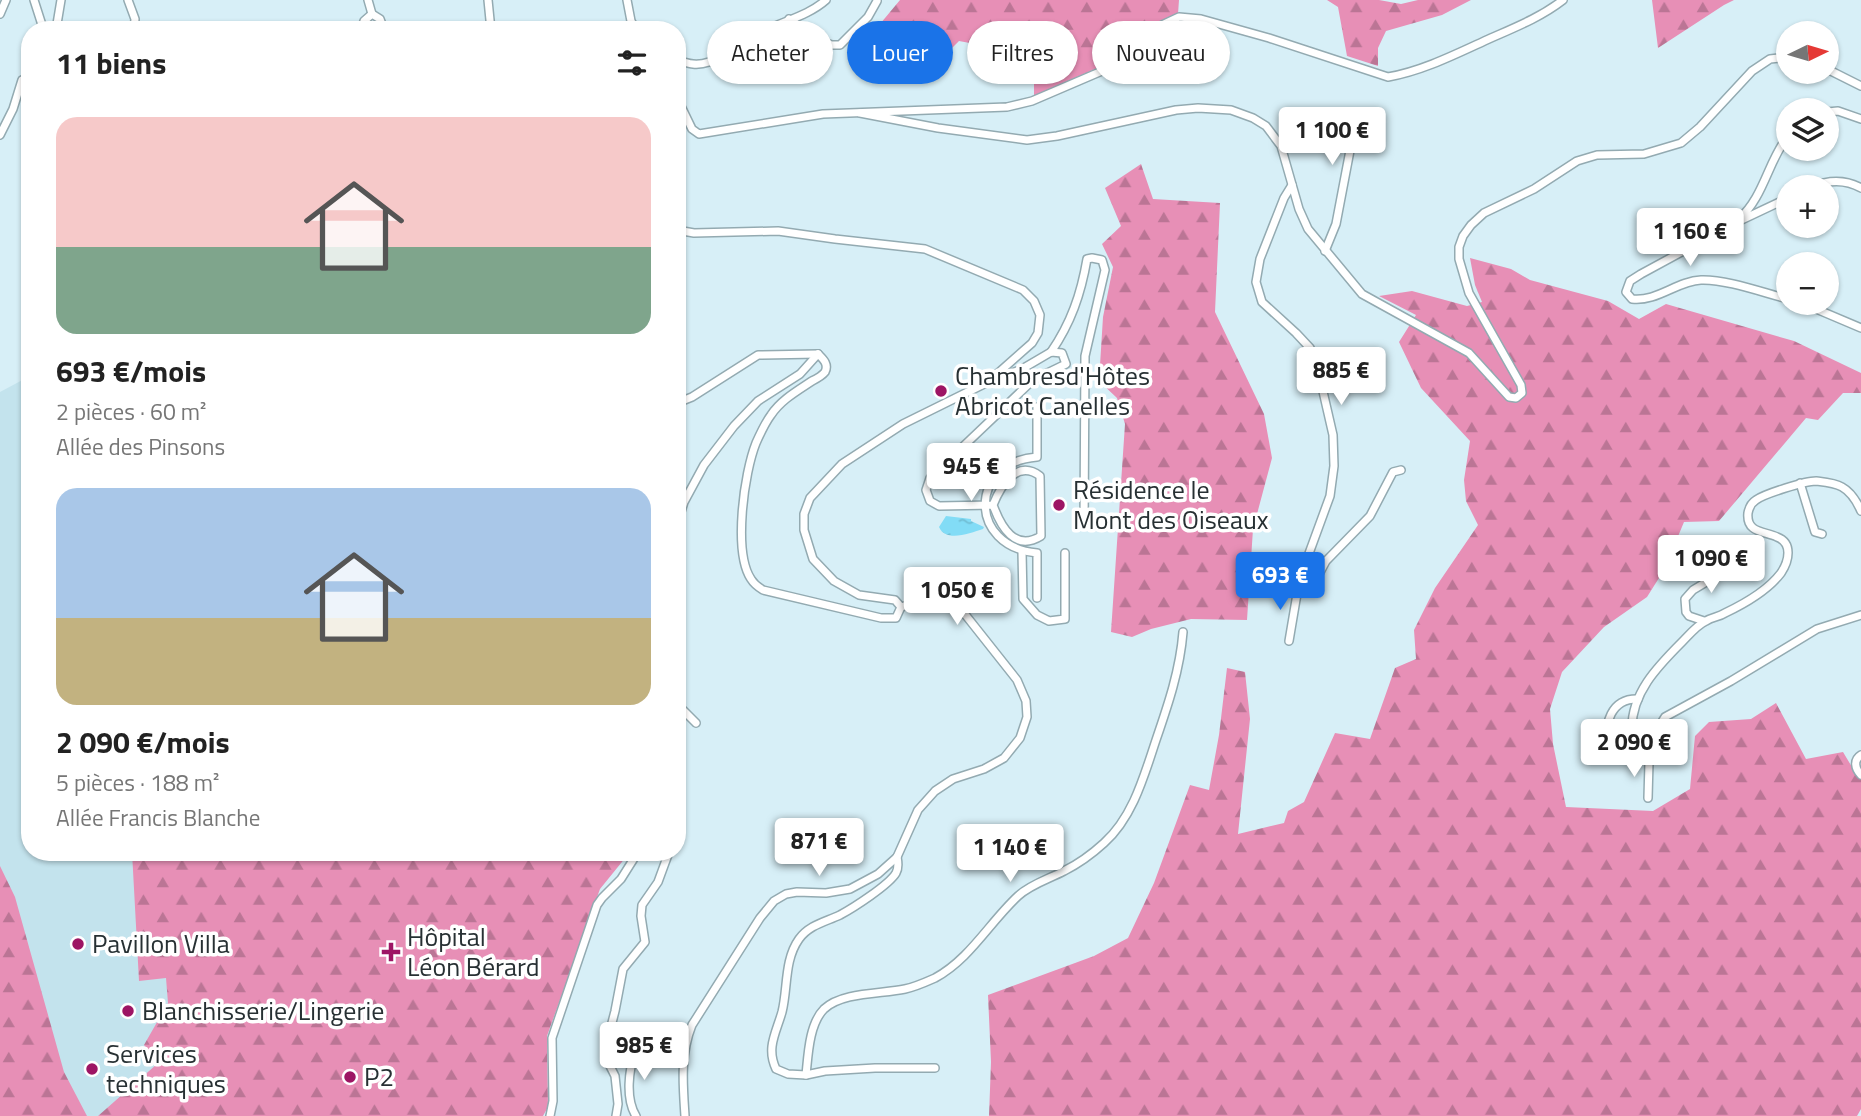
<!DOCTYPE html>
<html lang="fr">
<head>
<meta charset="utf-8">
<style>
	:root { --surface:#fff; --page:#f2f2f2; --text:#222; --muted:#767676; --accent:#1a73e8 }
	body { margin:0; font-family:"Titillium Web",sans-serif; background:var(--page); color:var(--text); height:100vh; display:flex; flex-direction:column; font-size:26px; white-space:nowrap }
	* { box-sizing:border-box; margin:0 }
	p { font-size:23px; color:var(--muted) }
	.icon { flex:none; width:38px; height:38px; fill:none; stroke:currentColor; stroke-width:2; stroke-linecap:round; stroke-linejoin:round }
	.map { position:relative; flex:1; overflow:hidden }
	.sheet { position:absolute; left:21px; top:21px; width:665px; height:840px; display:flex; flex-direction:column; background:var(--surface); border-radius:28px; box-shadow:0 2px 5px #0004 }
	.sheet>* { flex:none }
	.top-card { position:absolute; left:707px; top:21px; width:665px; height:63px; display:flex; gap:14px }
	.needle { width:46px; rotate:85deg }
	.buttons { position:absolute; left:1776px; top:21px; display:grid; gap:14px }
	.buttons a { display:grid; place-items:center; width:63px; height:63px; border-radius:50%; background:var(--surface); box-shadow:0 2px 5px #0004; font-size:35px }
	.price { position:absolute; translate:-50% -60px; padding:0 16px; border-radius:7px; background:#fff; color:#222; font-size:23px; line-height:46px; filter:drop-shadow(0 2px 4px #0008) }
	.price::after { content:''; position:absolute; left:50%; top:42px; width:21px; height:16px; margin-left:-10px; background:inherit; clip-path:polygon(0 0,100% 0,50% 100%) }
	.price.on { background:var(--accent); color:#fff }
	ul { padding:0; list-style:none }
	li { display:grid; align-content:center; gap:14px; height:371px; padding:0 35px }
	li span { display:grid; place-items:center; height:217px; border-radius:21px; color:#555 }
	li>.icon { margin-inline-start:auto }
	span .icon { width:126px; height:126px; fill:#fffc; stroke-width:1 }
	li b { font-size:30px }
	h2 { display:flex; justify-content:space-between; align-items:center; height:84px; padding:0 35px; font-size:30px }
	.tag { padding:0 24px; border-radius:32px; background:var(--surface); box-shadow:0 2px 5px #0004; font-size:24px; line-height:63px }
	.tag.on { background:var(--accent); color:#fff }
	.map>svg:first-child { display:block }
</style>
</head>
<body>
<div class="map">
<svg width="1861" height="1116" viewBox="0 0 1861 1116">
	<defs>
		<pattern id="forest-firs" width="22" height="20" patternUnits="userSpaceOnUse" patternTransform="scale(1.75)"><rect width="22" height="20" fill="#e78fb6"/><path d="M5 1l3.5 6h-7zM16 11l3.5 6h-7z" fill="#bb7595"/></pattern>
		<pattern id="water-ripples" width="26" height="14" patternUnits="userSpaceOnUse" patternTransform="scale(1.75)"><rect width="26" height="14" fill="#82dcf6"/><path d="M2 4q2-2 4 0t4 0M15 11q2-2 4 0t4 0" fill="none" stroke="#70bdd3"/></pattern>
	</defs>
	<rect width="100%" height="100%" fill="#d7eff7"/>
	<path fill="#c3e3ed" d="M30,376V852H630L600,888L465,1116H0V392Z"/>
	<g fill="url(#forest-firs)">
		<path d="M900,0H1179L1178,14L1145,40L1113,61L1034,96V55L959,41L945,55L910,34L892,30L880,24Z"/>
		<path d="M1327,0H1379L1401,4L1418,0H1471L1442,15L1386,31L1378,48V66L1347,56L1338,7Z"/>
		<path d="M1652,0H1734L1724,5L1658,48Z"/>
		<path d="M1141,164L1153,199L1220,203L1215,312L1264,414L1272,458L1253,529L1247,620L1191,619L1151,629L1132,637L1111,632L1125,424L1117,398L1099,381L1103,317L1113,267L1102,244L1121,226L1105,188Z"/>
		<path d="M1470,258L1511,269L1530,280L1608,301L1639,319L1666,304L1794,341L1861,373V393H1843L1818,420L1806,418L1719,521L1684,522L1664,570L1647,597L1604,627L1562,672L1550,709L1553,744L1566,807L1653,811L1690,789L1695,736L1709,722L1751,719L1776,703L1806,759L1843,752L1858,777L1861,778V1109L1857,1116H989L991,1062L988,995L1094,956L1128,938L1154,883L1190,785L1209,790L1219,735L1227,668L1245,672L1250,719L1238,834L1284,823L1288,811L1304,802L1335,733L1370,739L1395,668L1416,659L1414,630L1435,588L1478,525L1466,501L1464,480L1470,441L1421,388L1399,342L1416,315L1379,296L1412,291L1467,306L1482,302L1475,285Z"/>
		<path d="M132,852H630L600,889L547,1036L548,1107L543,1116H98L157,1064L144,1045L168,1003L166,978L139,981Z"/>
		<path d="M0,866L15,897L64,1072L87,1116H0Z"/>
	</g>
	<path fill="url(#water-ripples)" d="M946,516L971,519V521L984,527L983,529C970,533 946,543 939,527Z"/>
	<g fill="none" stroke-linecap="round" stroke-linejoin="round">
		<defs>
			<g id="street">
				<path d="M34,0L42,25L48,30"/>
				<path d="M128,0L135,19L134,30"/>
				<path d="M368,0L372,14"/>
				<path d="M488,0L491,30"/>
				<path d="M627,0L631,21L636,30"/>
				<path d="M0,14L6,0"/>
				<path d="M789,19L826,43L832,45H840L868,17L877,1"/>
				<path d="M50,30H53L57,24L61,0"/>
				<path d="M361,30L364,21L372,14L380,19L384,30"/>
				<path d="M677,60C689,64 697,66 709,62C728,57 745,41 762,32C783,21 808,16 826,0"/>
				<path d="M1827,69L1861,86"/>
				<path d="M677,98L692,129L699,134L823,114L1007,107L1032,101L1109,68L1125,60L1141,40L1162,25L1179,17L1201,19L1269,38L1388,77C1423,71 1458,53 1491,38C1516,27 1541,17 1563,0"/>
				<path d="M1827,112L1838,111L1861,119"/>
				<path d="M860,113L938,128L1027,140L1057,136L1176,110L1198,108L1231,110L1253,118L1266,126L1281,146L1299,209L1308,229L1362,294L1469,353L1509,397L1516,398L1522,393L1521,385L1469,293L1459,259V247L1463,236L1471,225L1484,213L1534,189L1577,161L1597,155L1644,154L1681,143L1700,127L1752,71L1770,59L1788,57"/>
				<path d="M0,135L13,109L22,80L30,77"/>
				<path d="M1292,185L1284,198L1260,259L1256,282L1262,302L1296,333L1310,348L1319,374L1333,435L1334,466L1330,496L1300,578L1298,588L1302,593L1310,591L1326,561L1370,516L1393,472L1401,470"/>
				<path d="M1811,187C1828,180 1845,179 1861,188"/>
				<path d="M1788,198L1733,224L1641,274L1630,281L1626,292L1632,299C1657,302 1677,281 1701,280C1726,279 1764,293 1788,299"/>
				<path d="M1739,219C1764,197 1768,161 1788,136"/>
				<path d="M677,230L694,233L778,231L835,239L925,249L1023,290L1034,301L1040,315L1038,333L1032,343L988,382L903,424L842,464L810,498L804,514V530L813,559L834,581L859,595L895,600L901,607L896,618H881L763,590C758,587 754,584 751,579C733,552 744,473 756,443C760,434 765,423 771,415C781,400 797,391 812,381C816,379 822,376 825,372C829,364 823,359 818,354"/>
				<path d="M1325,251L1336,224L1352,140L1369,116L1377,113"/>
				<path d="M1802,303L1861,328"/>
				<path d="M1051,352C1071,323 1081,294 1087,259L1092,258L1102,260L1105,270L1085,356L1084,526"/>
				<path d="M677,403L692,397L758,355L818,354"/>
				<path d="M1037,407V457C969,462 967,546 1037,553V598"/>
				<path d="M1800,483L1815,532L1822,534"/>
				<path d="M993,505C1001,485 1017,459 1040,476L1041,536C1015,552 1001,527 993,505L939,506L930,501L926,490L930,478L1033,380L1066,364L1062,353L1051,352L1022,369L995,380"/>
				<path d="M1861,511C1857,502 1851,492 1842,487C1835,483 1824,482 1816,481C1805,481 1764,494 1756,500C1751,503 1749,508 1748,513C1746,533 1764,531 1777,537C1793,543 1789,561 1781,573C1768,590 1744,604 1725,613C1719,617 1712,617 1706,621C1697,625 1689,635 1682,642C1658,666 1630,694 1632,732C1632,744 1638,757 1649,762L1653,759C1657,741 1654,732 1665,717L1731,681L1817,629L1861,615"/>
				<path d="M677,525L684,502L704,465L734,426L758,401L800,374L818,354"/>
				<path d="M1022,552L1023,599L1037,615L1049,621L1065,619V553"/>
				<path d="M1704,621L1689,616L1686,612L1685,599L1693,590L1728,569"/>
				<path d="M1289,641L1298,588"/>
				<path d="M677,704L696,723"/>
				<path d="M1603,752C1606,729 1607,698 1638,699"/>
				<path d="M1861,755C1853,760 1855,769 1861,775"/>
				<path d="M1648,798L1649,762"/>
				<path d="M677,823V828"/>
				<path d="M897,857C898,862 899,868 896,873C889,885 853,908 840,915C825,922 809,925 799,939C784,960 788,988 782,1012C776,1033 766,1048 776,1069L788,1074L806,1075L825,1071L875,1068H935"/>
				<path d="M635,1051C629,1070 625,1098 636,1116"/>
				<path d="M806,1075C808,1056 809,1024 824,1009C842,992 881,994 905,989C915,987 926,982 935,978C970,959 989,923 1018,896C1031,884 1049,879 1064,871C1078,864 1092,854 1104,843C1133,817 1144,776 1156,740C1168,705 1180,670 1183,632"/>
				<path d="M550,1116L553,1101L552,1038L597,905L602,898L621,879L638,852"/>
				<path d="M616,1116L618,1104L615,1076L609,1064L606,1046L615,1011L623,969L645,942L641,916L642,905L658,882L669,852"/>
				<path d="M685,1116C683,1085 680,1055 692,1025L760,918L774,901L786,894L797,892L826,893L850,889L878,874L897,857L918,810L935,791L953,779L984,769L1004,758L1020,738L1027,717L1026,701L1017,680L960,608L951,594L941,592L924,600L901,607"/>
			</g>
		</defs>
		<use href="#street" stroke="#93aab1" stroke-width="10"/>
		<use href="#street" stroke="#fff" stroke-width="7"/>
	</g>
	<g fill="#9d1564" stroke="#fff" stroke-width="2.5">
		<circle cx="941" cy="391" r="7"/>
		<circle cx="1059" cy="505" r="7"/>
		<circle cx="78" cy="944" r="7"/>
		<path d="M387.5 941.5h7v7h7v7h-7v7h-7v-7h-7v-7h7z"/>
		<circle cx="128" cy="1011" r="7"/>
		<circle cx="92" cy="1069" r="7"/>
		<circle cx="350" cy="1077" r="7"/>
	</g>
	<g text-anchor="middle" stroke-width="7" stroke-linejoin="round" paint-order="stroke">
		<g font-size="26" fill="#273033" stroke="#fff" text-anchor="start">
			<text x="955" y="385">Chambresd'Hôtes<tspan x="955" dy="30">Abricot Canelles</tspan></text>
			<text x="1073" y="499">Résidence le<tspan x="1073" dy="30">Mont des Oiseaux</tspan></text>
			<text x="407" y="946">Hôpital<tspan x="407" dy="30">Léon Bérard</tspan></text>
			<text x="92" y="953">Pavillon Villa</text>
			<text x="142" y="1020">Blanchisserie/Lingerie</text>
			<text x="106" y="1063">Services<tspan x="106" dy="30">techniques</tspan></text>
			<text x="364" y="1086">P2</text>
		</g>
	</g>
</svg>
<div class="buttons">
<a><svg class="needle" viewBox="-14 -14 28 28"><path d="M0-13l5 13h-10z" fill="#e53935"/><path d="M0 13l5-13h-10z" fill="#767676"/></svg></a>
<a><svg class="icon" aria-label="layers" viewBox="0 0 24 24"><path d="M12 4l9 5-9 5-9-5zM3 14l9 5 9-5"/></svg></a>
<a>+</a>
<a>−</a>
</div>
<b class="price" style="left:1332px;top:167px">1 100 €</b>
<b class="price" style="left:1690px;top:268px">1 160 €</b>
<b class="price" style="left:1341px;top:407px">885 €</b>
<b class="price" style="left:971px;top:503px">945 €</b>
<b class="price" style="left:1711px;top:595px">1 090 €</b>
<b class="price on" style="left:1280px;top:612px">693 €</b>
<b class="price" style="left:957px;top:627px">1 050 €</b>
<b class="price" style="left:1634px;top:779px">2 090 €</b>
<b class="price" style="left:819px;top:878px">871 €</b>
<b class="price" style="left:1010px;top:884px">1 140 €</b>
<b class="price" style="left:644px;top:1082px">985 €</b>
<div class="top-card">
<a class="tag">Acheter</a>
<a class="tag on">Louer</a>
<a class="tag">Filtres</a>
<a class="tag">Nouveau</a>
</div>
<section class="sheet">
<h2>11 biens<svg class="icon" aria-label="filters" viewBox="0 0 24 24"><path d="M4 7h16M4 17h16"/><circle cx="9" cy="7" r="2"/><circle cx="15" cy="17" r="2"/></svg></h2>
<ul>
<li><span style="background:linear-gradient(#f6c9c9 60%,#7fa58c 0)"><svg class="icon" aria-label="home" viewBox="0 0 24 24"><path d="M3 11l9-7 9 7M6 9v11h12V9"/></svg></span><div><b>693 €/mois</b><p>2 pièces · 60 m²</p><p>Allée des Pinsons</p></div></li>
<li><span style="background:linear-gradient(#a9c7e8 60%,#c2b280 0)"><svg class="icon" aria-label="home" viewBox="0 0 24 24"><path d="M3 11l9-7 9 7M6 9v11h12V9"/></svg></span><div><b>2 090 €/mois</b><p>5 pièces · 188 m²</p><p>Allée Francis Blanche</p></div></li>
</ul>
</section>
</div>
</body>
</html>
